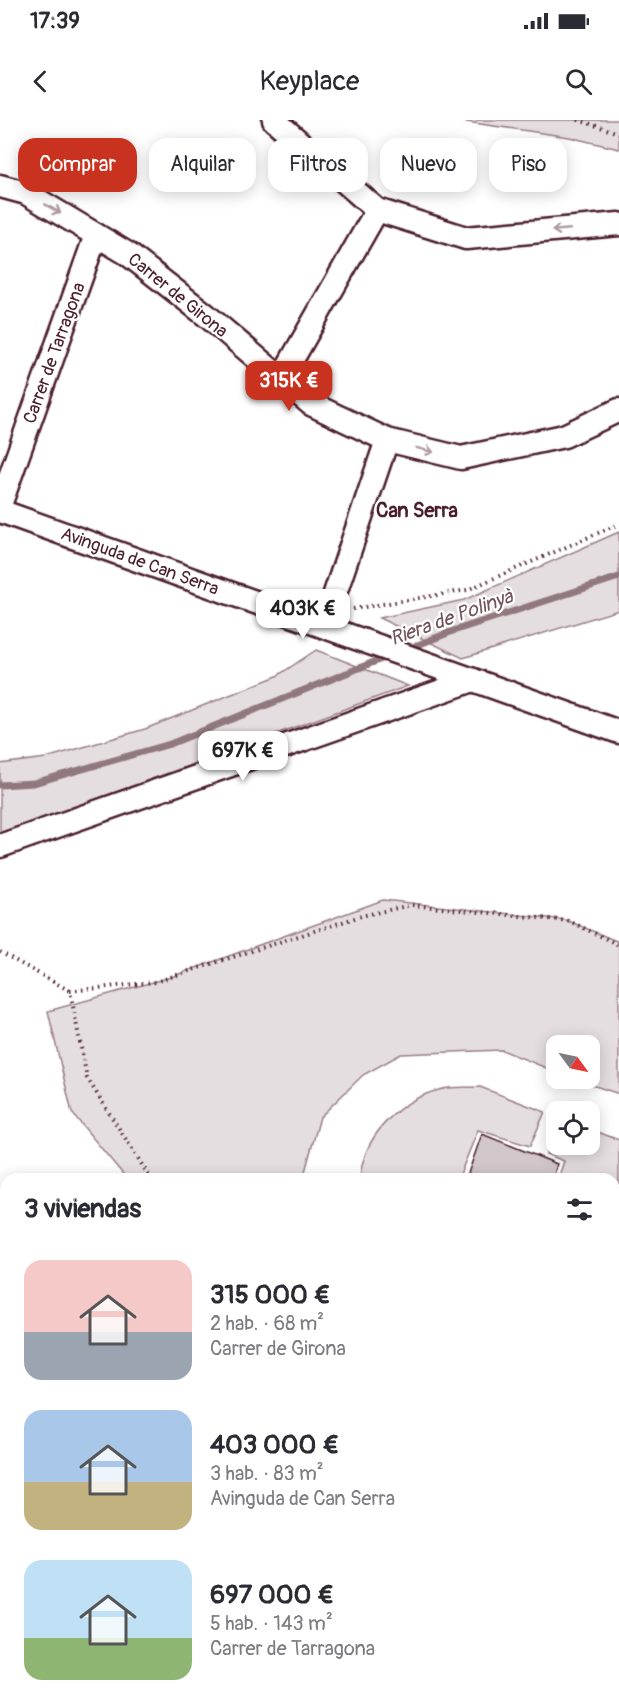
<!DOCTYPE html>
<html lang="es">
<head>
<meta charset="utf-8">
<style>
	:root { --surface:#fff; --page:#f2f2f3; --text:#2b2b33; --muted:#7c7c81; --accent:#c8321e }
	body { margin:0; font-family:Pangolin,sans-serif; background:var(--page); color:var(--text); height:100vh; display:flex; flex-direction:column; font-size:22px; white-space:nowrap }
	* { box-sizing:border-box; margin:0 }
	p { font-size:20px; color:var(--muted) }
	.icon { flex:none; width:33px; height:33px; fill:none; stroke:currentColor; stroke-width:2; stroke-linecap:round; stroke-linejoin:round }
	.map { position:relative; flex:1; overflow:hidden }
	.details { position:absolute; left:0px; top:1053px; width:620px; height:534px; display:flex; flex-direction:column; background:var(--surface); border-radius:18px 18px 0 0; box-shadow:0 3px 15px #0003 }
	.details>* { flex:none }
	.hud { position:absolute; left:18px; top:18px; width:584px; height:54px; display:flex; gap:12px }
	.needle { width:39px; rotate:123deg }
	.fabs { position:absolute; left:546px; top:915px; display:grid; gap:12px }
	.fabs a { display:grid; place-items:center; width:54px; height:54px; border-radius:12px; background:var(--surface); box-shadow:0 3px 15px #0003; font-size:30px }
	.price { position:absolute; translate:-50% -51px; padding:0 14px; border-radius:12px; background:#fff; color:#222; font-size:20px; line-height:39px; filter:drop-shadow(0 2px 3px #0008) }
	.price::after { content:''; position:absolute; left:50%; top:36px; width:18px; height:14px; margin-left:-9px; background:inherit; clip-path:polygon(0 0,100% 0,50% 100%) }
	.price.selected { background:var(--accent); color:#fff }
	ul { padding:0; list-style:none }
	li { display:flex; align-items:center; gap:18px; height:150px; padding:0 24px }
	li span { display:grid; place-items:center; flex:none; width:168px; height:120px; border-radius:18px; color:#555 }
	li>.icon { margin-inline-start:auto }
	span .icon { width:72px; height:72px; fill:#fffc; stroke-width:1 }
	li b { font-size:26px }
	h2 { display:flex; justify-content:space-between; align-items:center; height:72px; padding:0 24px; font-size:26px }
	.pill { padding:0 21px; border-radius:18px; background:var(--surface); box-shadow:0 3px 15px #0003; font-size:21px; line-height:54px }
	.pill.selected { background:var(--accent); color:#fff }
	.status { display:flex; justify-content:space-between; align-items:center; height:42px; padding:0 30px; background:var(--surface); direction:ltr }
	.status svg { height:16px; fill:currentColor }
	header { display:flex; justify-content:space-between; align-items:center; height:78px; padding:0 24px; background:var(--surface); font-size:27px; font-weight:600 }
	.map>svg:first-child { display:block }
</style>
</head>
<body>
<div class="status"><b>17:39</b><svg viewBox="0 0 49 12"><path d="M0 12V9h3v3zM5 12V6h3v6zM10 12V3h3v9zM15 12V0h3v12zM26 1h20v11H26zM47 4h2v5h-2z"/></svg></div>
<header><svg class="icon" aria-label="back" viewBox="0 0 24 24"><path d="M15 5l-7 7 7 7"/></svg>Keyplace<svg class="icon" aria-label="search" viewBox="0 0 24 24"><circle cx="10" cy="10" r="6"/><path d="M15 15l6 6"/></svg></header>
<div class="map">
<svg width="619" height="1587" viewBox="0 0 619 1587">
	<rect width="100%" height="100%" fill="#fff"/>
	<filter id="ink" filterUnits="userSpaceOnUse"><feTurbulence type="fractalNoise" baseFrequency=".0167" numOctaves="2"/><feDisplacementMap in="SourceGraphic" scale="12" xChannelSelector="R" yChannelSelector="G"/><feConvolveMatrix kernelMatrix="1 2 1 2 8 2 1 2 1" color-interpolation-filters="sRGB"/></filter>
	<g filter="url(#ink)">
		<path fill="#f2eeef" d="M0,1230L6,1234V1516L0,1525Z"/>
		<g fill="#e5dee0" stroke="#987e86" stroke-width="1.5">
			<path d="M453,0H619V29L569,17Z"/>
			<path d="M619,412V490L463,538L379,498L464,480Z"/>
			<path d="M316,530L408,566L0,714V644L46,638L145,609L277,556Z"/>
			<path d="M383,780L566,800L619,822V974L574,959L590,958V926H556V952L502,930L401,934L363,955L320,997L303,1059H127L72,993L48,891L171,857Z"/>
			<path d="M480,967L545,992L530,1026L478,1010L458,1059H360C363,1015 401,978 443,969C454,966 468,968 480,967Z"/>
			<path d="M556,1008V1024H590V1009L619,1020V1099L614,1098V1059H558L564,1041L546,1034Z"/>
			<path d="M614,1145L619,1147V1505L614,1498Z"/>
			<path d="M422,1581H539L544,1587H430Z"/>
		</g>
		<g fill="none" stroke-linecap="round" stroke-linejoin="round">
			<g stroke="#91787e" stroke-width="7">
				<path d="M405,530L453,511L619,457"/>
				<path d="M0,665L34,663L170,624L389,536"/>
				<path d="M0,1200L6,1205"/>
				<path d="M488,1581L495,1587"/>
			</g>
		</g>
		<g fill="#d2c7cb" stroke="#4a1f2b" stroke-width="1.5">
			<path d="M482,1014L557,1044L553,1059H466Z"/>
			<path d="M614,1108L619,1109V1133L614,1132Z"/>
			<path d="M199,1581H278L288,1587H195Z"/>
		</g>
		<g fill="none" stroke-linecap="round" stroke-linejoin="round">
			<defs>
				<g id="minor">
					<path d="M274,0L377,90L466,118L619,104"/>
					<path d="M0,66L26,73L128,134L206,195L311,284L387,320L461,338L564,316L619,290"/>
					<path d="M281,259L377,90"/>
					<path d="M0,385L96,115"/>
					<path d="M0,391L619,612"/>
					<path d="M324,506L387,320"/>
					<path d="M0,726L473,560"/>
					<path d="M0,1554L6,1553"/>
					<path d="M14,1581L24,1587"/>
					<path d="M74,1581L83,1587"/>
				</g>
			</defs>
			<use href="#minor" stroke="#4a1f2b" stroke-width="27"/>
			<g stroke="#4a1f2b" stroke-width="4" stroke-dasharray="1.5 4.5" stroke-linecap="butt">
				<path d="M578,0L619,13"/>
				<path d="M353,489L467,470L619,404"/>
				<path d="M0,832L70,871L87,958L151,1059"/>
				<path d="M70,871L155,862L361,796L411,785L569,801L619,825"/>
				<path d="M614,1540V1546"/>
				<path d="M589,1587L593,1581"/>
			</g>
			<use href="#minor" stroke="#fff" stroke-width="22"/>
		</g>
		<defs><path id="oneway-shaft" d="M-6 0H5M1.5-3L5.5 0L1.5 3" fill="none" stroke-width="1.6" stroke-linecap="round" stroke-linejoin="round" transform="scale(1.5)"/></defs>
		<g stroke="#ae9aa0">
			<use href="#oneway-shaft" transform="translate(53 89) rotate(31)"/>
			<use href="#oneway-shaft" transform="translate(561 110) rotate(175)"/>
			<use href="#oneway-shaft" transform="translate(425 330) rotate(14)"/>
		</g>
	</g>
	<g text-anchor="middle" stroke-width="4.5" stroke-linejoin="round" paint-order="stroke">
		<g font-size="18" fill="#4a1f2b" stroke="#fff">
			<text transform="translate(178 175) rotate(39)" y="6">Carrer de Girona</text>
			<text transform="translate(54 233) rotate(-70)" y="6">Carrer de Tarragona</text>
			<text transform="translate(140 441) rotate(20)" y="6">Avinguda de Can Serra</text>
		</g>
		<g font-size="20" font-weight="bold" fill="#4a1f2b" stroke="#fff">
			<text x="417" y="397">Can Serra</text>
		</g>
		<g font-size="20" font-style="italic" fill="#74535c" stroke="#fff">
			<text transform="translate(451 497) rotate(-20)" y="7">Riera de Polinyà</text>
		</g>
	</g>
</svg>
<div class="fabs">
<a><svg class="needle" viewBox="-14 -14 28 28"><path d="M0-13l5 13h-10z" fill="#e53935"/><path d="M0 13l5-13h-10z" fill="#7c7c81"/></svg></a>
<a><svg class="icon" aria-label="locate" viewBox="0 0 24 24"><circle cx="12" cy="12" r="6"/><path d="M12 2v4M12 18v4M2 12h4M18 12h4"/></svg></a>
</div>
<b class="price selected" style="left:289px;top:292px">315K €</b>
<b class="price" style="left:303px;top:520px">403K €</b>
<b class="price" style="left:243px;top:662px">697K €</b>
<div class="hud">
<a class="pill selected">Comprar</a>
<a class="pill">Alquilar</a>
<a class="pill">Filtros</a>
<a class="pill">Nuevo</a>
<a class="pill">Piso</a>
</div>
<section class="details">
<h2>3 viviendas<svg class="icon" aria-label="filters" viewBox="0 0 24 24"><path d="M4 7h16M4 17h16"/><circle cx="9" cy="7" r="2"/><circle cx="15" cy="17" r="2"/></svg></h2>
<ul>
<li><span style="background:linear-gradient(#f6c9c9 60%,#9aa5b1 0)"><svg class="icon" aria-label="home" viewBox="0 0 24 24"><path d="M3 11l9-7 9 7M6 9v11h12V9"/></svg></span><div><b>315 000 €</b><p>2 hab. · 68 m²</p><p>Carrer de Girona</p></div></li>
<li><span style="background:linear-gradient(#a9c7e8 60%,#c2b280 0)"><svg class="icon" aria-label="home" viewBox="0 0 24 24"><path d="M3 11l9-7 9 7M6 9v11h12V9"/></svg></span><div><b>403 000 €</b><p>3 hab. · 83 m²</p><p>Avinguda de Can Serra</p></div></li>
<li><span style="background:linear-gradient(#bfe0f5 65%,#8fb573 0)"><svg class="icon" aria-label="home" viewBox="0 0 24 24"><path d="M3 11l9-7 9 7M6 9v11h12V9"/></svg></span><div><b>697 000 €</b><p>5 hab. · 143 m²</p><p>Carrer de Tarragona</p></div></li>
</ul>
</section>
</div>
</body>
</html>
